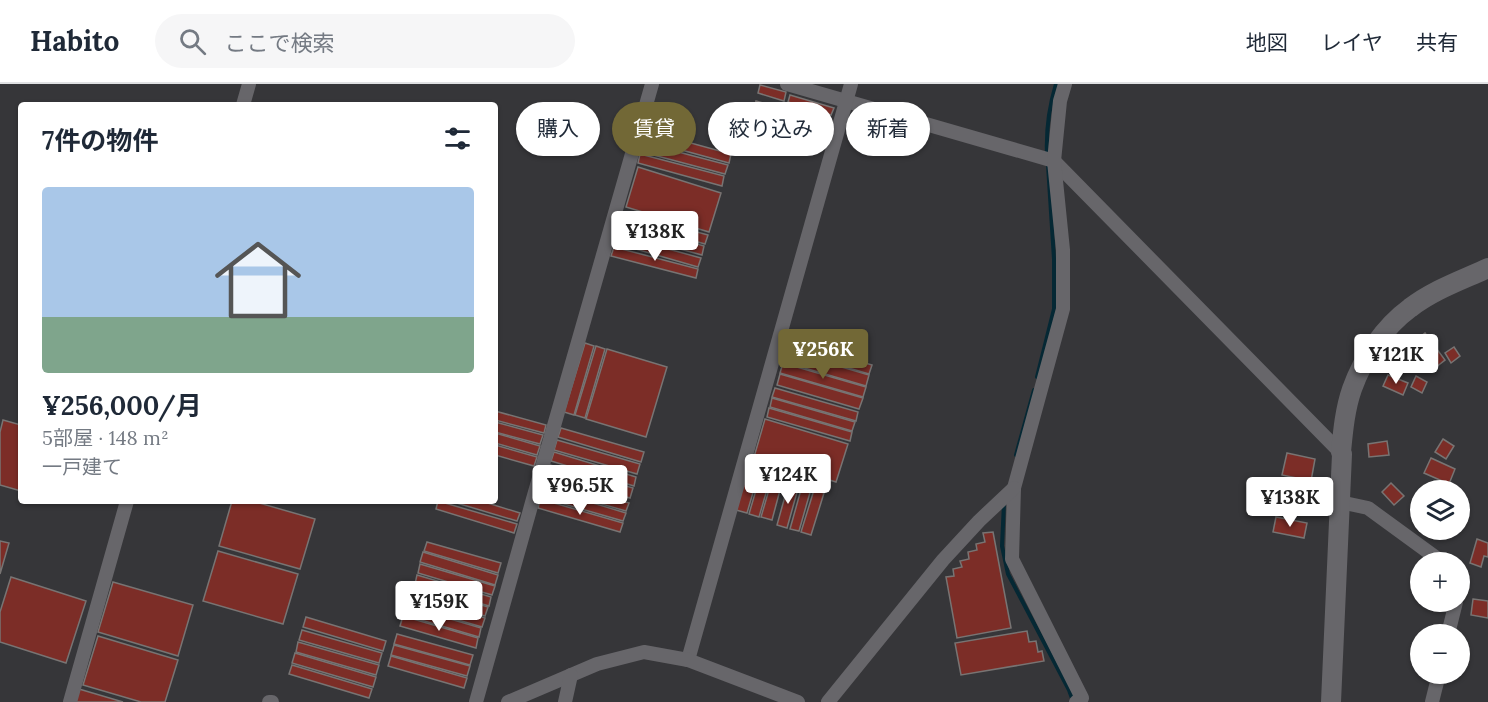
<!DOCTYPE html>
<html lang="ja">
<head>
<meta charset="utf-8">
<style>
	:root { --surface:#fff; --page:#f6f6f7; --text:#1f2937; --muted:#747a83; --line:#e0e1e3; --accent:#726836 }
	body { margin:0; font-family:Lora,"Noto Sans JP",serif; background:var(--page); color:var(--text); height:100vh; display:flex; flex-direction:column; font-size:22px; white-space:nowrap }
	* { box-sizing:border-box; margin:0 }
	p { font-size:20px; color:var(--muted) }
	.icon { flex:none; width:33px; height:33px; fill:none; stroke:currentColor; stroke-width:2; stroke-linecap:round; stroke-linejoin:round }
	.map { position:relative; flex:1; overflow:hidden }
	.side { position:absolute; left:18px; top:18px; width:480px; height:402px; display:flex; flex-direction:column; background:var(--surface); border-radius:6px; box-shadow:0 2px 4px #0004 }
	.side>* { flex:none }
	.hud { position:absolute; left:516px; top:18px; width:570px; height:54px; display:flex; gap:12px }
	.controls { position:absolute; left:1410px; top:396px; display:grid; gap:12px }
	.controls a { display:grid; place-items:center; width:60px; height:60px; border-radius:50%; background:var(--surface); box-shadow:0 2px 4px #0004; font-size:30px }
	.price { position:absolute; translate:-50% -51px; padding:0 14px; border-radius:6px; background:#fff; color:#222; font-size:20px; line-height:39px; filter:drop-shadow(0 2px 3px #0008) }
	.price::after { content:''; position:absolute; left:50%; top:36px; width:18px; height:14px; margin-left:-9px; background:inherit; clip-path:polygon(0 0,100% 0,50% 100%) }
	.price.active { background:var(--accent); color:#fff }
	ul { padding:0; list-style:none }
	li { display:grid; align-content:center; gap:12px; height:318px; padding:0 24px }
	li+li { border-top:2px solid var(--line) }
	li span { display:grid; place-items:center; height:186px; border-radius:6px; color:#555 }
	li>.icon { margin-inline-start:auto }
	span .icon { width:108px; height:108px; fill:#fffc; stroke-width:1 }
	li b { font-size:26px }
	h2 { display:flex; justify-content:space-between; align-items:center; height:72px; padding:0 24px; font-size:26px }
	.tag { padding:0 21px; border-radius:27px; background:var(--surface); box-shadow:0 2px 4px #0004; font-size:21px; line-height:54px }
	.tag.active { background:var(--accent); color:#fff }
	header { display:flex; align-items:center; gap:36px; box-sizing:border-box; height:84px; padding:0 30px; background:var(--surface); border-bottom:2px solid var(--line) }
	header strong { font-size:28px }
	nav { display:flex; gap:33px; margin-inline-start:auto; font-size:21px }
	.search { width:420px; height:54px; background:var(--page); display:flex; align-items:center; gap:15px; box-sizing:border-box; padding:0 21px; border-radius:33px; color:var(--muted); font-size:22px }
	.map>svg:first-child { display:block }
</style>
</head>
<body>
<header>
<strong>Habito</strong>
<div class="search"><svg class="icon" aria-label="search" viewBox="0 0 24 24"><circle cx="10" cy="10" r="6"/><path d="M15 15l6 6"/></svg>ここで検索</div>
<nav><a>地図</a><a>レイヤ</a><a>共有</a></nav>
</header>
<div class="map">
<svg width="1488" height="618" viewBox="0 0 1488 618">
	<rect width="100%" height="100%" fill="#363639"/>
	<g fill="none" stroke-linecap="round" stroke-linejoin="round">
		<g stroke="#052834" stroke-width="4">
			<path d="M1047,71C1046,47 1049,23 1056,0"/>
			<path d="M1037,293L1054,225V175L1048,81"/>
			<path d="M1016,371L1034,306"/>
			<path d="M1004,419L1002,462L1008,490L1069,606L1073,617"/>
		</g>
	</g>
	<g fill="#7c2d27" stroke="#787473" stroke-width="1.5">
		<path d="M760,1L786,8L784,17L758,9Z"/>
		<path d="M790,11L834,24L831,31L788,18Z"/>
		<path d="M756,17L835,40L832,49L753,26Z"/>
		<path d="M752,29L831,52L829,61L750,37Z"/>
		<path d="M647,47L731,70L729,79L645,56Z"/>
		<path d="M644,59L728,81L725,90L642,68Z"/>
		<path d="M640,70L724,92L722,102L638,79Z"/>
		<path d="M638,83L721,109L709,148L626,123Z"/>
		<path d="M624,128L708,151L705,160L622,136Z"/>
		<path d="M621,139L704,162L702,171L618,148Z"/>
		<path d="M617,151L701,174L698,183L615,159Z"/>
		<path d="M614,163L698,185L696,194L611,172Z"/>
		<path d="M1425,249L1445,276L1431,287L1411,260Z"/>
		<path d="M790,257L872,281L869,290L788,266Z"/>
		<path d="M585,259L594,262L574,331L564,328Z"/>
		<path d="M596,262L605,265L585,334L575,331Z"/>
		<path d="M1454,263L1460,272L1451,279L1445,269Z"/>
		<path d="M607,265L667,283L646,353L586,335Z"/>
		<path d="M787,267L869,291L866,302L784,278Z"/>
		<path d="M783,279L866,303L863,313L780,289Z"/>
		<path d="M780,290L863,314L859,325L777,301Z"/>
		<path d="M1388,291L1408,299L1403,311L1383,302Z"/>
		<path d="M1416,292L1427,298L1422,309L1411,303Z"/>
		<path d="M775,304L858,328L856,337L772,313Z"/>
		<path d="M772,314L855,338L852,347L770,323Z"/>
		<path d="M769,324L852,348L850,357L767,333Z"/>
		<path d="M495,327L546,341L544,349L495,336Z"/>
		<path d="M765,335L848,360L836,398L754,373Z"/>
		<path d="M3,336L21,341V407L0,401V348Z"/>
		<path d="M495,338L543,351L540,360L495,348Z"/>
		<path d="M561,344L644,368L641,378L558,353Z"/>
		<path d="M495,349L540,362L537,371L495,359Z"/>
		<path d="M1443,355L1454,362L1446,375L1435,368Z"/>
		<path d="M557,356L640,380L637,390L554,366Z"/>
		<path d="M1387,357L1389,371L1369,373L1368,360Z"/>
		<path d="M495,361L537,373L534,382L495,371Z"/>
		<path d="M554,368L636,393L634,402L551,377Z"/>
		<path d="M1287,369L1315,375L1311,397L1282,391Z"/>
		<path d="M1431,374L1455,385L1449,400L1424,389Z"/>
		<path d="M550,381L633,404L630,414L547,390Z"/>
		<path d="M748,385L759,388L747,429L736,426Z"/>
		<path d="M761,389L771,392L759,433L749,430Z"/>
		<path d="M773,392L783,395L772,436L761,433Z"/>
		<path d="M545,394L629,419L626,427L543,403Z"/>
		<path d="M1280,397L1303,402L1301,414L1277,409Z"/>
		<path d="M789,398L799,401L787,444L777,441Z"/>
		<path d="M1391,399L1404,412L1394,421L1382,408Z"/>
		<path d="M802,402L811,405L799,447L790,445Z"/>
		<path d="M543,404L626,429L623,437L540,413Z"/>
		<path d="M814,406L824,409L811,451L801,448Z"/>
		<path d="M540,415L623,439L620,448L538,424Z"/>
		<path d="M232,417H252L315,435L300,485L219,462Z"/>
		<path d="M438,417L517,440L514,449L436,425Z"/>
		<path d="M450,417H481L520,429L517,437Z"/>
		<path d="M1276,433L1307,439L1304,454L1273,448Z"/>
		<path d="M993,448L1011,544L957,554L946,493L954,492L953,485L962,483L960,477L969,475L968,468L977,466L976,460L985,458L983,449Z"/>
		<path d="M1477,455L1488,459V473L1484,472L1481,483L1470,479Z"/>
		<path d="M0,457L9,459L0,490Z"/>
		<path d="M427,458L501,479L498,489L424,467Z"/>
		<path d="M218,467L298,490L283,540L203,517Z"/>
		<path d="M423,468L498,491L495,501L420,478Z"/>
		<path d="M420,480L495,502L492,511L418,489Z"/>
		<path d="M417,491L491,513L489,522L415,500Z"/>
		<path d="M11,493L86,517L66,579L0,558V528Z"/>
		<path d="M113,498L193,521L178,572L98,548Z"/>
		<path d="M413,501L488,523L485,532L410,510Z"/>
		<path d="M409,512L485,534L482,543L407,521Z"/>
		<path d="M1473,515L1488,517V534L1471,531Z"/>
		<path d="M406,522L481,544L479,553L404,531Z"/>
		<path d="M403,532L478,554L476,564L400,542Z"/>
		<path d="M306,533L386,557L383,567L303,543Z"/>
		<path d="M302,546L382,569L379,579L299,556Z"/>
		<path d="M1027,547L1029,558L1036,557L1038,568L1042,567L1044,577L961,591L955,559Z"/>
		<path d="M397,550L473,571L470,581L394,560Z"/>
		<path d="M98,552L178,576L165,618H141L83,601Z"/>
		<path d="M298,558L379,581L376,591L296,568Z"/>
		<path d="M394,561L470,582L467,592L391,571Z"/>
		<path d="M295,569L376,593L373,603L292,579Z"/>
		<path d="M391,572L467,594L464,604L388,582Z"/>
		<path d="M292,581L372,605L369,614L289,590Z"/>
		<path d="M79,605L123,618H75Z"/>
	</g>
	<g fill="none" stroke-linecap="round" stroke-linejoin="round">
		<g stroke="#67666a" stroke-width="14">
			<path d="M787,0L1054,77L1342,370"/>
			<path d="M1065,0L1060,17L1054,77L1063,166V225L1014,404L1012,475L1082,614L1076,618"/>
			<path d="M243,21L249,0"/>
			<path d="M1340,418L1368,424L1442,478"/>
			<path d="M1448,550L1456,518"/>
			<path d="M688,576L851,0"/>
			<path d="M70,618L127,417"/>
			<path d="M269,618H272"/>
			<path d="M476,618L533,415L652,0"/>
			<path d="M508,618L597,580L644,568L688,576L798,618"/>
			<path d="M565,618L571,591"/>
			<path d="M828,618L943,476L979,437L1014,404"/>
			<path d="M1432,618L1439,590"/>
		</g>
		<path stroke="#67666a" stroke-width="20" d="M1331,618L1342,370L1341,368C1343,347 1345,325 1352,305C1363,274 1384,243 1410,224C1433,206 1462,196 1488,184"/>
	</g>
</svg>
<div class="controls">
<a><svg class="icon" aria-label="layers" viewBox="0 0 24 24"><path d="M12 4l9 5-9 5-9-5zM3 14l9 5 9-5"/></svg></a>
<a>+</a>
<a>−</a>
</div>
<b class="price" style="left:655px;top:178px">¥138K</b>
<b class="price active" style="left:823px;top:296px">¥256K</b>
<b class="price" style="left:1396px;top:301px">¥121K</b>
<b class="price" style="left:788px;top:421px">¥124K</b>
<b class="price" style="left:580px;top:432px">¥96.5K</b>
<b class="price" style="left:1290px;top:444px">¥138K</b>
<b class="price" style="left:439px;top:548px">¥159K</b>
<div class="hud">
<a class="tag">購入</a>
<a class="tag active">賃貸</a>
<a class="tag">絞り込み</a>
<a class="tag">新着</a>
</div>
<section class="side">
<h2>7件の物件<svg class="icon" aria-label="filters" viewBox="0 0 24 24"><path d="M4 7h16M4 17h16"/><circle cx="9" cy="7" r="2"/><circle cx="15" cy="17" r="2"/></svg></h2>
<ul>
<li><span style="background:linear-gradient(#a9c7e8 70%,#7fa58c 0)"><svg class="icon" aria-label="home" viewBox="0 0 24 24"><path d="M3 11l9-7 9 7M6 9v11h12V9"/></svg></span><div><b>¥256,000/月</b><p>5部屋 · 148 m²</p><p>一戸建て</p></div></li>
</ul>
</section>
</div>
</body>
</html>
